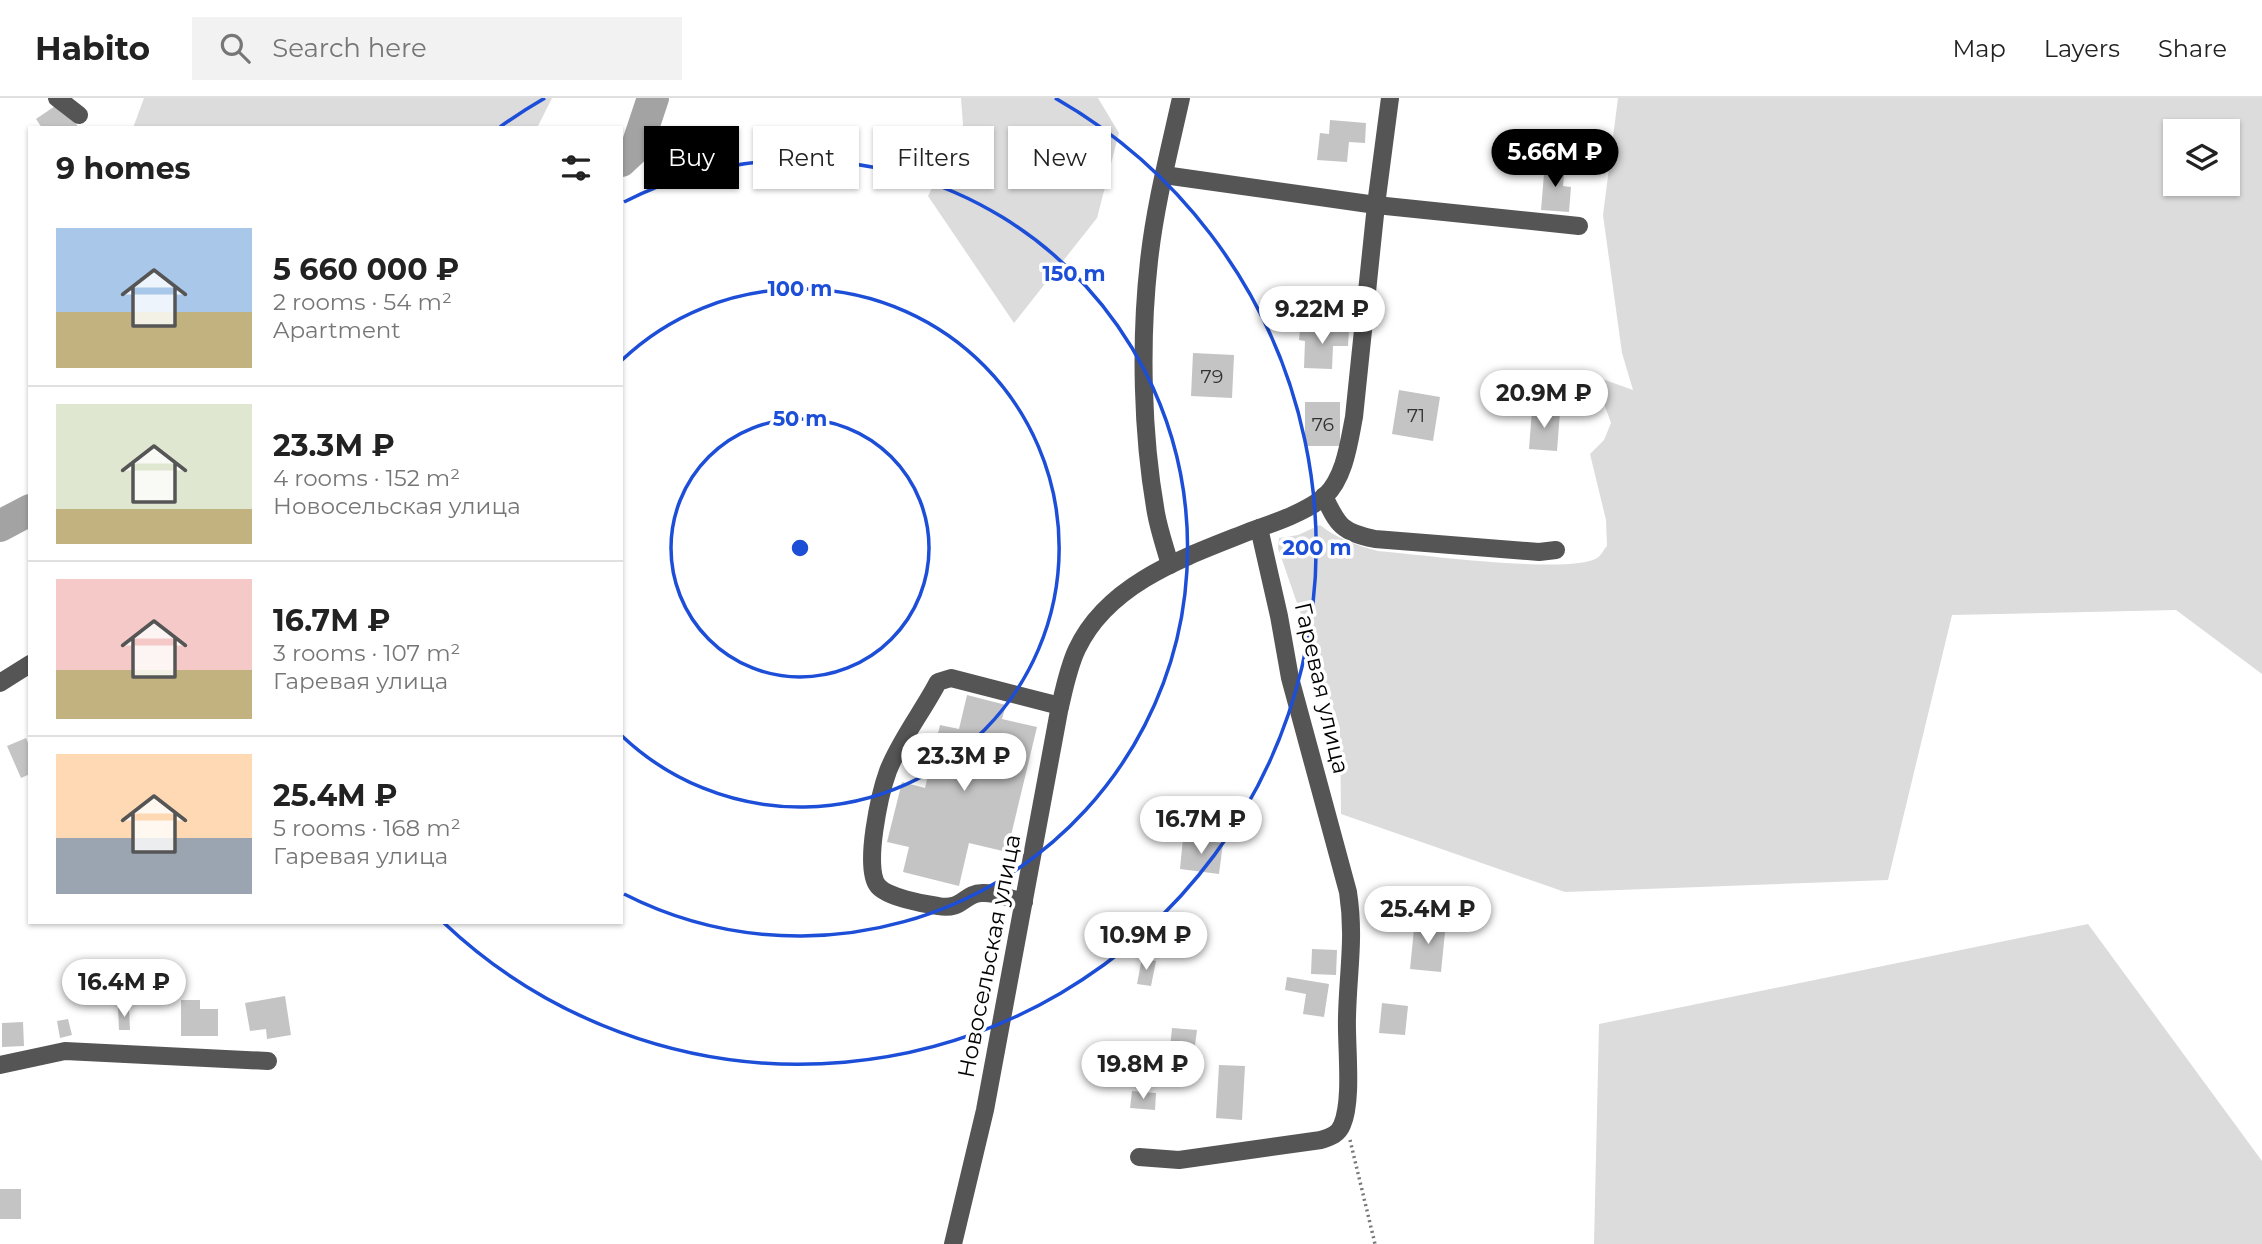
<!DOCTYPE html>
<html lang="en">
<head>
<meta charset="utf-8">
<style>
	:root { --surface:#fff; --page:#f2f2f2; --text:#222; --muted:#767676; --line:#e0e0e0; --accent:#000 }
	body { margin:0; font-family:Montserrat,sans-serif; background:var(--page); color:var(--text); height:100vh; display:flex; flex-direction:column; font-size:26px; white-space:nowrap }
	* { box-sizing:border-box; margin:0 }
	p { font-size:23px; color:var(--muted) }
	.icon { flex:none; width:38px; height:38px; fill:none; stroke:currentColor; stroke-width:2; stroke-linecap:round; stroke-linejoin:round }
	.map { position:relative; flex:1; overflow:hidden }
	.drawer { position:absolute; left:28px; top:28px; width:595px; height:798px; display:flex; flex-direction:column; background:var(--surface); border-radius:0px; box-shadow:0 2px 5px #0004 }
	.drawer>* { flex:none }
	.guide { position:absolute; left:644px; top:28px; width:665px; height:63px; display:flex; gap:14px }
	.tools { position:absolute; left:2163px; top:21px; display:grid; gap:14px }
	.tools a { display:grid; place-items:center; width:77px; height:77px; border-radius:0px; background:var(--surface); box-shadow:0 2px 5px #0004; font-size:35px }
	.price { position:absolute; translate:-50% -60px; padding:0 16px; border-radius:24px; background:#fff; color:#222; font-size:23px; line-height:46px; filter:drop-shadow(0 2px 4px #0008) }
	.price::after { content:''; position:absolute; left:50%; top:42px; width:21px; height:16px; margin-left:-10px; background:inherit; clip-path:polygon(0 0,100% 0,50% 100%) }
	.price.active { background:var(--accent); color:#fff }
	ul { padding:0; list-style:none }
	li { display:flex; align-items:center; gap:21px; height:175px; padding:0 28px }
	li+li { border-top:2px solid var(--line) }
	li span { display:grid; place-items:center; flex:none; width:196px; height:140px; border-radius:0px; color:#555 }
	li>.icon { margin-inline-start:auto }
	span .icon { width:84px; height:84px; fill:#fffc; stroke-width:1 }
	li b { font-size:30px }
	h2 { display:flex; justify-content:space-between; align-items:center; height:84px; padding:0 28px; font-size:30px }
	.pill { padding:0 24px; border-radius:0px; background:var(--surface); box-shadow:0 2px 5px #0004; font-size:24px; line-height:63px }
	.pill.active { background:var(--accent); color:#fff }
	header { display:flex; align-items:center; gap:42px; box-sizing:border-box; height:98px; padding:0 35px; background:var(--surface); border-bottom:2px solid var(--line) }
	header strong { font-size:33px }
	nav { display:flex; gap:38px; margin-inline-start:auto; font-size:24px }
	.search { width:490px; height:63px; background:var(--page); display:flex; align-items:center; gap:18px; box-sizing:border-box; padding:0 24px; border-radius:0px; color:var(--muted); font-size:26px }
	.map>svg:first-child { display:block }
</style>
</head>
<body>
<header>
<strong>Habito</strong>
<div class="search"><svg class="icon" aria-label="search" viewBox="0 0 24 24"><circle cx="10" cy="10" r="6"/><path d="M15 15l6 6"/></svg>Search here</div>
<nav><a>Map</a><a>Layers</a><a>Share</a></nav>
</header>
<div class="map">
<svg width="2262" height="1146" viewBox="0 0 2262 1146">
	<rect width="100%" height="100%" fill="#fff"/>
	<g fill="#dcdcdc" fill-rule="evenodd">
		<path d="M144,0H552L537,30H133Z"/>
		<path d="M961,0H1098L1119,35L1097,120L1014,225L928,98L963,27Z"/>
		<path d="M1618,0H2262V576L2176,512L1952,517L1888,782L1565,794L1341,716L1340,630L1278,450L1279,440L1298,437L1320,427C1338,441 1356,447 1378,453C1416,456 1570,477 1597,460C1601,458 1604,451 1607,448L1606,422L1590,356L1604,342L1611,325L1594,278L1633,292L1622,255L1603,117ZM2228,33V86H2175V33Z"/>
		<path d="M2088,826L2262,1063V1146H1594L1599,926Z"/>
	</g>
	<g fill="none" stroke-linecap="round" stroke-linejoin="round">
		<g stroke="#a3a3a3" stroke-width="32">
			<path d="M621,63L637,48L653,0"/>
			<path d="M0,428L30,412"/>
		</g>
	</g>
	<g fill="#c4c4c4">
		<path d="M61,4L79,30H42L36,21Z"/>
		<path d="M1330,22L1366,25L1365,45L1349,44L1347,64L1317,62L1320,35L1329,36Z"/>
		<path d="M1545,64L1565,66L1563,88L1571,89L1569,114L1541,112Z"/>
		<path d="M1300,231L1349,232L1348,248H1333L1332,271L1304,270L1305,243L1299,242Z"/>
		<path d="M1193,255L1234,257L1232,300L1191,298Z"/>
		<path d="M1399,292L1440,299L1433,343L1392,336Z"/>
		<rect x="1305" y="304" width="35" height="44"/>
		<path d="M1532,312L1560,314L1557,353L1529,351Z"/>
		<path d="M967,597L1006,607L1002,621L1037,629L1007,754L969,745L959,788L903,774L909,749L887,744L902,684L925,690L940,627L959,631Z"/>
		<path d="M26,640L30,650V676L21,680L7,648Z"/>
		<path d="M1183,740L1223,745L1219,776L1180,771Z"/>
		<path d="M1415,821L1446,824L1441,874L1410,871Z"/>
		<path d="M1312,851L1337,852L1336,877L1311,876Z"/>
		<path d="M1142,860L1156,863L1151,888L1137,886Z"/>
		<path d="M1287,879L1329,886L1324,919L1303,916L1306,896L1285,892Z"/>
		<path d="M285,898L291,937L267,941L266,931L250,933L245,905Z"/>
		<path d="M181,902H200V911H218V938H181Z"/>
		<path d="M1382,905L1408,908L1405,937L1379,935Z"/>
		<path d="M118,910H129L130,932H119Z"/>
		<path d="M68,921L72,937L60,940L57,923Z"/>
		<path d="M23,924L24,948L2,949V925Z"/>
		<path d="M1172,930L1197,932L1193,963L1169,960Z"/>
		<path d="M1219,967L1245,968L1242,1022L1216,1020Z"/>
		<path d="M1132,993L1156,995L1155,1012L1130,1010Z"/>
		<rect x="0" y="1091" width="21" height="30"/>
	</g>
	<g fill="none" stroke-linecap="round" stroke-linejoin="round">
		<path stroke="#777" stroke-width="3.5" stroke-dasharray="2 3.5" stroke-linecap="butt" d="M1350,1042L1375,1146"/>
		<g stroke="#555" stroke-width="18">
			<path d="M57,0L79,17"/>
			<path d="M1164,77L1376,107L1579,128"/>
			<path d="M1324,398C1338,428 1342,434 1375,441L1539,454L1556,452"/>
			<path d="M1170,467C1165,449 1159,432 1156,415C1142,336 1140,243 1149,163C1155,108 1169,54 1181,0"/>
			<path d="M0,585L30,566"/>
			<path d="M1024,804C1011,801 995,794 982,795C964,795 962,813 938,808C923,806 887,799 878,788C863,770 880,695 888,673C900,642 923,613 938,584L951,580L1060,608"/>
			<path d="M0,967L65,953L268,963"/>
			<path d="M1139,1059L1179,1062L1321,1042C1330,1039 1338,1037 1342,1027C1353,1002 1346,948 1347,919C1348,873 1355,840 1348,794L1290,580L1279,518L1259,430"/>
			<path d="M953,1146L985,1012L1059,613C1064,592 1068,570 1077,551C1108,485 1185,459 1248,434C1271,426 1307,414 1325,398C1345,379 1349,344 1354,319L1376,107L1390,0"/>
		</g>
	</g>
	<g fill="none" stroke="#1d4ed8" stroke-width="3.5">
		<circle cx="800" cy="450" r="129"/>
		<path d="M622 262A259 259 0 1 1 622 638"/>
		<path d="M624 104A388 388 0 1 1 624 796"/>
		<path d="M500 29A517 517 0 0 1 545 0M1055 0A517 517 0 1 1 444 825"/>
	</g>
	<g text-anchor="middle" stroke-width="7" stroke-linejoin="round" paint-order="stroke">
		<g font-size="19" fill="#313131">
			<text x="1212" y="285">79</text>
			<text x="1416" y="324">71</text>
			<text x="1323" y="333">76</text>
		</g>
		<g font-size="23" fill="#000" stroke="#fff">
			<text transform="translate(1322 590) rotate(77)" y="8">Гаревая улица</text>
			<text transform="translate(989 858) rotate(-79)" y="8">Новосельская улица</text>
		</g>
	</g>
	<circle cx="800" cy="450" r="10" fill="#1d4ed8" stroke="#fff" stroke-width="3.5"/>
	<g font-size="21" text-anchor="middle" font-weight="bold" fill="#1d4ed8" stroke="#fff" stroke-width="7" stroke-linejoin="round" paint-order="stroke">
		<text x="1074" y="183">150 m</text>
		<text x="800" y="198">100 m</text>
		<text x="800" y="328">50 m</text>
		<text x="1317" y="457">200 m</text>
	</g>
</svg>
<div class="tools">
<a><svg class="icon" aria-label="layers" viewBox="0 0 24 24"><path d="M12 4l9 5-9 5-9-5zM3 14l9 5 9-5"/></svg></a>
</div>
<b class="price active" style="left:1555px;top:91px">5.66M ₽</b>
<b class="price" style="left:1322px;top:248px">9.22M ₽</b>
<b class="price" style="left:1544px;top:332px">20.9M ₽</b>
<b class="price" style="left:964px;top:695px">23.3M ₽</b>
<b class="price" style="left:1201px;top:758px">16.7M ₽</b>
<b class="price" style="left:1428px;top:848px">25.4M ₽</b>
<b class="price" style="left:1146px;top:874px">10.9M ₽</b>
<b class="price" style="left:124px;top:921px">16.4M ₽</b>
<b class="price" style="left:1143px;top:1003px">19.8M ₽</b>
<div class="guide">
<a class="pill active">Buy</a>
<a class="pill">Rent</a>
<a class="pill">Filters</a>
<a class="pill">New</a>
</div>
<section class="drawer">
<h2>9 homes<svg class="icon" aria-label="filters" viewBox="0 0 24 24"><path d="M4 7h16M4 17h16"/><circle cx="9" cy="7" r="2"/><circle cx="15" cy="17" r="2"/></svg></h2>
<ul>
<li><span style="background:linear-gradient(#a9c7e8 60%,#c2b280 0)"><svg class="icon" aria-label="home" viewBox="0 0 24 24"><path d="M3 11l9-7 9 7M6 9v11h12V9"/></svg></span><div><b>5 660 000 ₽</b><p>2 rooms · 54 m²</p><p>Apartment</p></div></li>
<li><span style="background:linear-gradient(#dfe7d0 75%,#c2b280 0)"><svg class="icon" aria-label="home" viewBox="0 0 24 24"><path d="M3 11l9-7 9 7M6 9v11h12V9"/></svg></span><div><b>23.3M ₽</b><p>4 rooms · 152 m²</p><p>Новосельская улица</p></div></li>
<li><span style="background:linear-gradient(#f6c9c9 65%,#c2b280 0)"><svg class="icon" aria-label="home" viewBox="0 0 24 24"><path d="M3 11l9-7 9 7M6 9v11h12V9"/></svg></span><div><b>16.7M ₽</b><p>3 rooms · 107 m²</p><p>Гаревая улица</p></div></li>
<li><span style="background:linear-gradient(#ffd9b3 60%,#9aa5b1 0)"><svg class="icon" aria-label="home" viewBox="0 0 24 24"><path d="M3 11l9-7 9 7M6 9v11h12V9"/></svg></span><div><b>25.4M ₽</b><p>5 rooms · 168 m²</p><p>Гаревая улица</p></div></li>
</ul>
</section>
</div>
</body>
</html>
